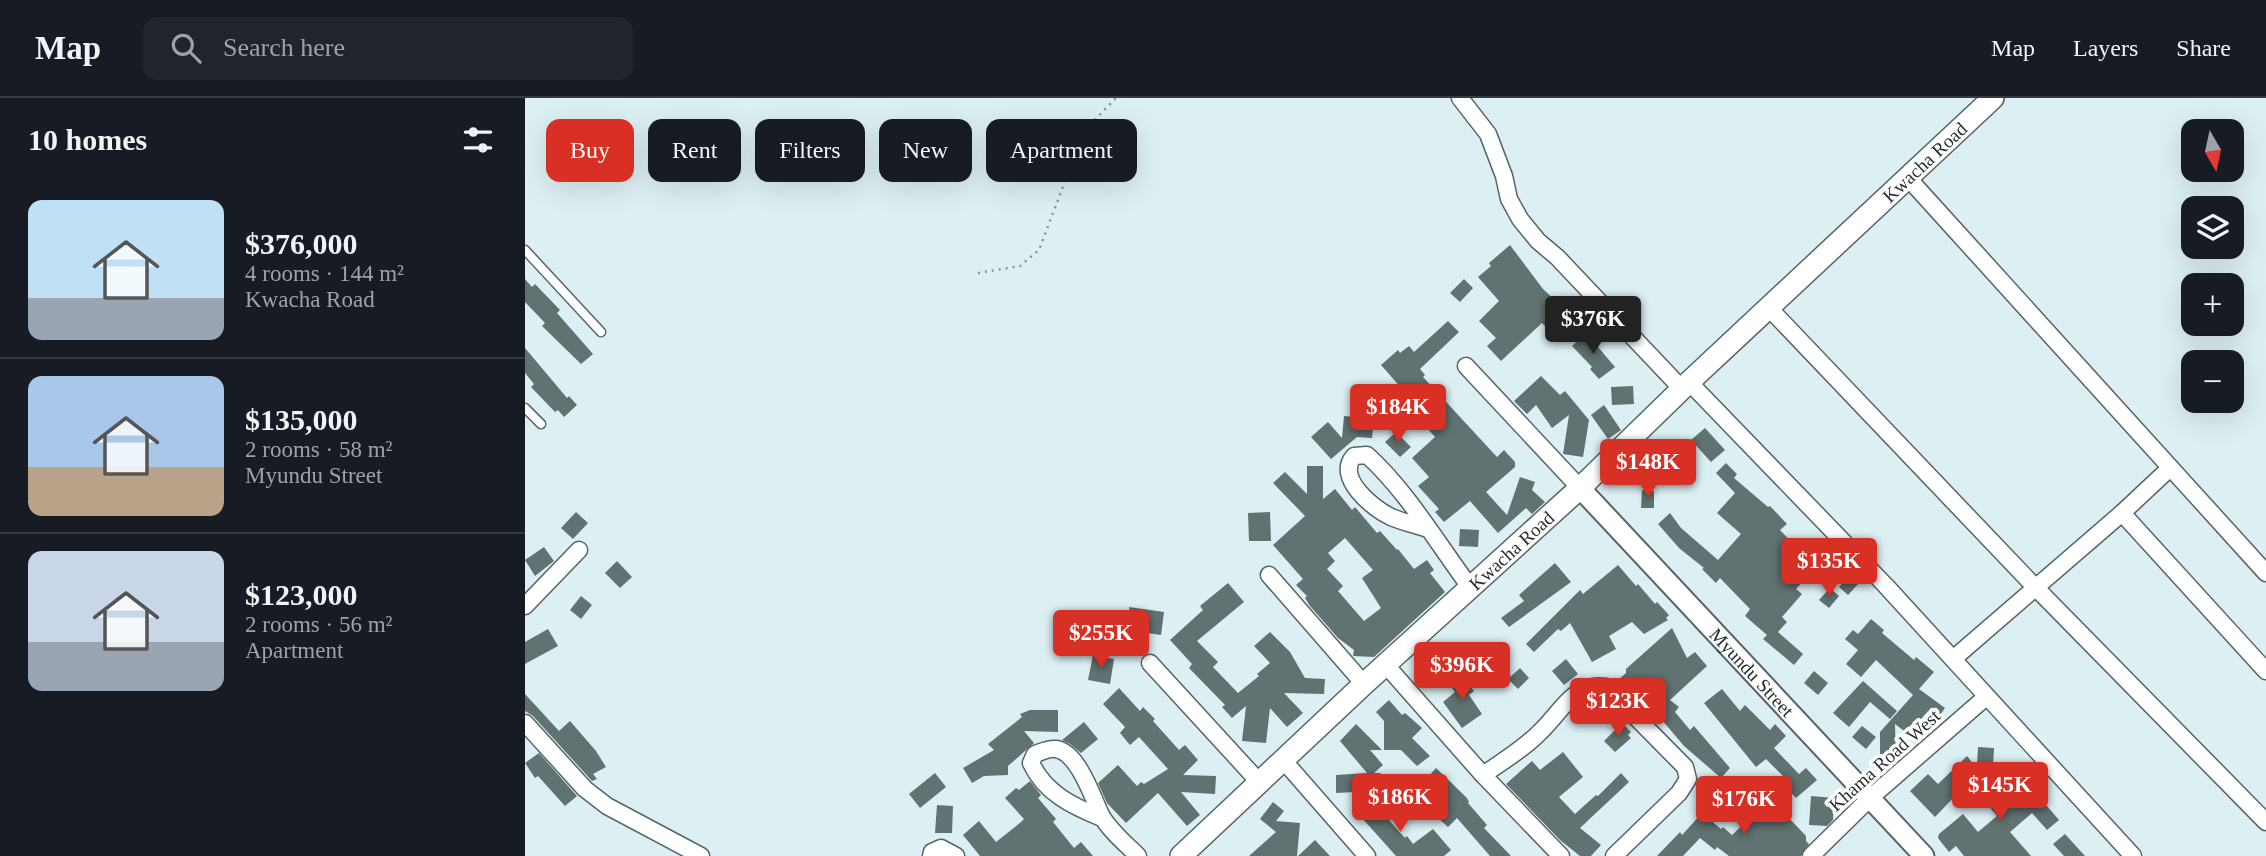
<!DOCTYPE html>
<html lang="en">
<head>
<meta charset="utf-8">
<style>
	:root { --surface:#171b24; --page:#20242c; --text:#f1f3f6; --muted:#9ea1a6; --line:#363941; --accent:#d93025 }
	body { margin:0; font-family:Georgia,serif; background:var(--page); color:var(--text); height:100vh; display:flex; flex-direction:column; font-size:26px; white-space:nowrap }
	* { box-sizing:border-box; margin:0 }
	p { font-size:23px; color:var(--muted) }
	.icon { flex:none; width:38px; height:38px; fill:none; stroke:currentColor; stroke-width:2; stroke-linecap:round; stroke-linejoin:round }
	.map { position:relative; flex:1; overflow:hidden }
	.drawer { display:flex; flex-direction:column; background:var(--surface); width:525px }
	.drawer>* { flex:none }
	.guide { position:absolute; left:21px; top:21px; width:665px; height:63px; display:flex; gap:14px }
	.needle { width:46px; rotate:171deg }
	.tools { position:absolute; left:1656px; top:21px; display:grid; gap:14px }
	.tools a { display:grid; place-items:center; width:63px; height:63px; border-radius:14px; background:var(--surface); box-shadow:0 7px 28px #0002; font-size:35px }
	.price { position:absolute; translate:-50% -60px; padding:0 16px; border-radius:7px; background:var(--accent); color:#fff; font-size:23px; line-height:46px; filter:drop-shadow(0 2px 4px #0008) }
	.price::after { content:''; position:absolute; left:50%; top:42px; width:21px; height:16px; margin-left:-10px; background:inherit; clip-path:polygon(0 0,100% 0,50% 100%) }
	.price.selected { background:#222; color:#fff }
	ul { padding:0; list-style:none }
	li { display:flex; align-items:center; gap:21px; height:175px; padding:0 28px }
	li+li { border-top:2px solid var(--line) }
	li span { display:grid; place-items:center; flex:none; width:196px; height:140px; border-radius:14px; color:#555 }
	li>.icon { margin-inline-start:auto }
	span .icon { width:84px; height:84px; fill:#fffc; stroke-width:1 }
	li b { font-size:30px }
	h2 { display:flex; justify-content:space-between; align-items:center; height:84px; padding:0 28px; font-size:30px }
	.chip { padding:0 24px; border-radius:14px; background:var(--surface); box-shadow:0 7px 28px #0002; font-size:24px; line-height:63px }
	.chip.selected { background:var(--accent); color:#fff }
	header { display:flex; align-items:center; gap:42px; box-sizing:border-box; height:98px; padding:0 35px; background:var(--surface); border-bottom:2px solid var(--line) }
	header strong { font-size:33px }
	nav { display:flex; gap:38px; margin-inline-start:auto; font-size:24px }
	.search { width:490px; height:63px; background:var(--page); display:flex; align-items:center; gap:18px; box-sizing:border-box; padding:0 24px; border-radius:14px; color:var(--muted); font-size:26px }
	main { display:flex; flex:1; min-height:0 }
	.map>svg:first-child { display:block }
</style>
</head>
<body>
<header>
<strong>Map</strong>
<div class="search"><svg class="icon" aria-label="search" viewBox="0 0 24 24"><circle cx="10" cy="10" r="6"/><path d="M15 15l6 6"/></svg>Search here</div>
<nav><a>Map</a><a>Layers</a><a>Share</a></nav>
</header>
<main>
<section class="drawer">
<h2>10 homes<svg class="icon" aria-label="filters" viewBox="0 0 24 24"><path d="M4 7h16M4 17h16"/><circle cx="9" cy="7" r="2"/><circle cx="15" cy="17" r="2"/></svg></h2>
<ul>
<li><span style="background:linear-gradient(#bfe0f5 70%,#9aa5b1 0)"><svg class="icon" aria-label="home" viewBox="0 0 24 24"><path d="M3 11l9-7 9 7M6 9v11h12V9"/></svg></span><div><b>$376,000</b><p>4 rooms · 144 m²</p><p>Kwacha Road</p></div></li>
<li><span style="background:linear-gradient(#a9c7e8 65%,#b9a48a 0)"><svg class="icon" aria-label="home" viewBox="0 0 24 24"><path d="M3 11l9-7 9 7M6 9v11h12V9"/></svg></span><div><b>$135,000</b><p>2 rooms · 58 m²</p><p>Myundu Street</p></div></li>
<li><span style="background:linear-gradient(#c9d6e8 65%,#9aa5b1 0)"><svg class="icon" aria-label="home" viewBox="0 0 24 24"><path d="M3 11l9-7 9 7M6 9v11h12V9"/></svg></span><div><b>$123,000</b><p>2 rooms · 56 m²</p><p>Apartment</p></div></li>
</ul>
</section>
<div class="map">
<svg width="1741" height="758" viewBox="0 0 1741 758">
	<rect width="100%" height="100%" fill="#dceff3"/>
	<g fill="#607271" fill-rule="evenodd">
		<path d="M985,147L1018,191L1036,208L1028,215L1046,234L1035,244L1017,225L976,263L962,248L971,240L954,223L974,203L953,179L966,168L964,165Z"/>
		<path d="M0,181L7,189L10,186L35,212L32,215L68,256L56,266L17,228L20,225L0,204Z"/>
		<path d="M939,181L948,190L935,204L925,195Z"/>
		<path d="M923,223L934,234L895,271L900,277L898,279L972,359L979,352L990,364V369L961,394L982,417L995,379L1010,384L1007,392L1020,404L1007,416L1001,410L973,435L945,403L919,424L910,414L914,411L893,388L904,379L887,360L910,339L888,314L893,309L856,267L873,252L875,255L884,248L889,254Z"/>
		<path d="M1061,235L1090,269L1074,281L1065,271L1067,269L1047,248Z"/>
		<path d="M0,250L42,300L44,298L52,307L39,319L33,312L30,314L6,289L9,286L0,275Z"/>
		<path d="M1016,278L1035,297L1040,293L1064,322L1058,359L1038,356L1044,317L1027,330L1011,307L1002,316L989,303Z"/>
		<path d="M1108,288L1109,306L1087,307L1086,289Z"/>
		<path d="M1079,307L1096,332L1083,341L1066,317Z"/>
		<path d="M819,318L849,321L847,340L832,339L806,361L786,339L803,324L817,340Z"/>
		<path d="M1180,330L1200,352L1186,364L1166,342Z"/>
		<path d="M871,334L886,349L875,359L860,344Z"/>
		<path d="M1151,360L1159,369L1144,381L1136,372Z"/>
		<path d="M1201,365L1212,376L1209,380L1243,409L1245,408L1262,426L1255,432L1280,458L1282,456L1293,466L1271,491L1277,496L1257,519L1262,524L1253,534L1278,556L1269,567L1238,541L1242,537L1220,518L1225,511L1195,480L1191,485L1177,471L1179,470L1154,450L1133,426L1145,415L1156,430L1193,462L1216,436L1192,415L1210,395L1191,375Z"/>
		<path d="M782,368H798V401L810,391L827,412L830,409L852,435L855,433L872,452L873,451L889,471L902,462L909,472L905,475L920,494L849,559L828,558L829,552L813,540L785,508L780,500L782,498L771,487L778,481L748,447L780,418L748,385L760,374L782,396ZM820,440L848,472L837,480L856,510L839,523L813,493L818,488L802,471L810,463L803,455Z"/>
		<path d="M1117,392L1129,393V410H1116Z"/>
		<path d="M51,414L63,425L48,441L36,430Z"/>
		<path d="M745,414L746,443H724L723,415Z"/>
		<path d="M935,431L954,432L953,449L934,448Z"/>
		<path d="M19,449L29,463L10,478L0,462Z"/>
		<path d="M92,463L107,479L95,490L80,475Z"/>
		<path d="M1030,465L1046,484L984,529L976,520L999,503L994,497Z"/>
		<path d="M1093,467L1111,488L1113,486L1130,506L1132,504L1144,517L1141,520L1143,522L1119,536L1107,524L1084,538L1091,551L1067,564L1045,525L1036,533L1033,531L1009,554L1001,546L1055,492L1058,496Z"/>
		<path d="M1324,478L1333,486L1323,497L1314,489Z"/>
		<path d="M703,485L719,504L672,543L693,564L688,569L713,595L734,578L732,576L745,565L729,548L745,534L765,554L780,580L800,581L799,596L759,595L778,615L762,629L745,610L741,645L717,643L721,608L707,620L697,609L700,607L664,570L667,566L645,542L678,512L675,508Z"/>
		<path d="M1305,490L1314,498L1304,510L1294,502Z"/>
		<path d="M56,498L67,507L56,521L45,512Z"/>
		<path d="M604,509L639,514L636,537L622,535L591,554L578,532L605,515Z"/>
		<path d="M1346,521L1359,532L1357,535L1389,562L1391,559L1409,574L1394,591L1420,610L1413,620L1403,613L1383,636L1370,626L1371,663L1366,668H1360V656H1355V634L1388,597L1351,562L1336,579L1321,566L1333,552L1320,541L1328,532L1333,536Z"/>
		<path d="M1147,530L1162,560L1170,554L1182,568L1145,602L1154,609L1150,614L1165,632L1169,628L1205,670L1196,680L1159,648L1131,615L1133,614L1112,595L1106,600L1091,584L1101,575V571Z"/>
		<path d="M23,531L33,548L0,566V544Z"/>
		<path d="M568,557L589,561L585,586L563,582Z"/>
		<path d="M1041,561L1053,576L1039,587L1027,573Z"/>
		<path d="M995,570L1004,580L993,591L983,581Z"/>
		<path d="M1289,573L1303,585L1293,597L1279,585Z"/>
		<path d="M935,576L949,593L944,597L957,616L937,630L918,604L930,594L924,586Z"/>
		<path d="M1338,583L1372,613L1365,621L1345,604L1324,629L1308,615Z"/>
		<path d="M594,590L615,613L618,609L630,621L628,623L654,652L660,647L673,662L658,677L691,678L690,696L656,694L675,717L662,728L633,695L601,725L582,705L573,685L593,667L612,688L616,684L619,686L643,671L614,639L605,647L595,635L600,629L578,606Z"/>
		<path d="M1197,591L1215,613L1220,607L1245,632L1250,626L1261,638L1249,650L1274,676L1281,670L1292,682L1271,700L1260,688L1265,685L1241,661L1231,669L1179,605Z"/>
		<path d="M0,596L34,633L45,623L71,653L81,669L68,676L72,681L67,683L8,618L0,613Z"/>
		<path d="M864,602L877,617L880,615L897,630L887,640L905,658L892,668L876,652H859V623L851,614Z"/>
		<path d="M505,612H533V634L499,633L509,645L483,668V677L459,678L447,685L438,670L469,652L463,646L497,619L495,616Z"/>
		<path d="M559,624L573,641L556,655L545,646L537,642Z"/>
		<path d="M1097,625L1106,634L1103,637L1106,640L1090,654L1079,643Z"/>
		<path d="M831,626L857,652H845L858,667L849,675H855L868,692L811,695V677L842,675L815,643Z"/>
		<path d="M1337,628L1351,639L1341,651L1327,639Z"/>
		<path d="M1453,649L1469,650L1468,670L1452,669Z"/>
		<path d="M1038,654L1058,679L1034,699L1050,716L1071,697L1073,698L1096,675L1104,684L1055,730L1076,747L1066,758H1055L1035,742L981,686L1007,663L1015,672Z"/>
		<path d="M14,655L52,698L40,708L13,678L10,680L0,665Z"/>
		<path d="M1442,658L1454,673L1410,719L1385,693L1403,676L1413,686Z"/>
		<path d="M911,670L942,700L944,704L943,705L962,727L959,730L986,758H965L932,720L923,729L913,720L917,716L908,708L918,696L902,680Z"/>
		<path d="M1491,672L1534,722L1522,732L1507,715L1485,734L1506,758H1439L1431,748L1424,754L1413,740L1414,736L1438,716L1453,734L1472,718L1457,700Z"/>
		<path d="M410,675L421,689L395,710L384,696Z"/>
		<path d="M505,683L516,697L513,700L531,721L528,724L549,750L556,744L568,758H455L438,737L454,723L471,744L496,724L499,721L480,700L491,690L494,692Z"/>
		<path d="M1226,697L1236,710L1238,708L1244,714L1246,712L1258,724L1263,719L1281,738V743L1284,746L1276,758H1204L1192,749L1190,752L1175,740L1158,758H1132L1155,734L1157,737L1177,715L1196,731L1198,729L1207,737L1226,719L1215,706Z"/>
		<path d="M842,698L880,740L882,738L888,746L908,731L926,752L919,758H871L828,710Z"/>
		<path d="M1286,698L1309,700L1308,722L1302,728L1284,727Z"/>
		<path d="M748,704L759,713L751,723L775,725L772,758H724L751,734L735,721Z"/>
		<path d="M412,707L428,708L427,735H410Z"/>
		<path d="M1540,736L1560,758H1539L1528,746Z"/>
		<path d="M790,742L805,758H773Z"/>
	</g>
	<g fill="none" stroke-linecap="round" stroke-linejoin="round">
		<defs>
			<g id="service">
				<path d="M0,152L76,234"/>
				<path d="M0,310L16,326"/>
			</g>
			<g id="minor">
				<path d="M935,0L963,36L979,78L984,101L995,121L1013,143L1032,159L1157,291"/>
				<path d="M1383,80L1741,475"/>
				<path d="M1244,210L1510,489L1741,724"/>
				<path d="M941,268L1055,390"/>
				<path d="M1164,284L1361,488L1608,758"/>
				<path d="M1597,415L1741,573"/>
				<path d="M903,431C891,427 878,424 866,419C847,410 810,379 829,358L842,357C881,392 913,446 945,489"/>
				<path d="M744,477L839,586"/>
				<path d="M0,508L54,452"/>
				<path d="M1428,561L1597,415L1645,370"/>
				<path d="M625,565L735,685"/>
				<path d="M860,566L958,677L1036,758"/>
				<path d="M0,625L60,691L82,708L176,758"/>
				<path d="M759,663L842,758"/>
				<path d="M958,677C978,663 1000,650 1016,633C1036,614 1049,584 1081,589L1160,669L1163,681L1154,695L1089,758"/>
				<path d="M577,720C547,708 520,695 506,665L510,656C516,654 524,650 531,651C553,654 568,700 576,717C584,732 601,746 613,758"/>
				<path d="M406,758L407,754L416,750L431,758"/>
				<path d="M1286,758L1345,700L1461,599"/>
			</g>
			<g id="tertiary">
				<path id="s1" d="M1055,390L1399,758"/>
			</g>
			<g id="secondary">
				<path id="s2" d="M656,758L839,586L1055,390L1164,284L1468,0"/>
			</g>
		</defs>
		<use href="#service" stroke="#556569" stroke-width="11"/>
		<use href="#minor" stroke="#556569" stroke-width="19"/>
		<use href="#tertiary" stroke="#556569" stroke-width="23"/>
		<use href="#secondary" stroke="#556569" stroke-width="24"/>
		<path stroke="#889598" stroke-width="2.5" stroke-dasharray="2 5" stroke-linecap="butt" d="M453,175L495,168L514,152L559,33L591,0"/>
		<use href="#service" stroke="#fff" stroke-width="8"/>
		<use href="#minor" stroke="#fff" stroke-width="16"/>
		<use href="#tertiary" stroke="#fff" stroke-width="19"/>
		<use href="#secondary" stroke="#fff" stroke-width="21"/>
	</g>
	<g text-anchor="middle" stroke-width="7" stroke-linejoin="round" paint-order="stroke">
		<g font-size="19" fill="#272e30" stroke="#fff">
			<text dy="7" stroke="none"><textPath href="#s2" startOffset="1017">Kwacha Road</textPath></text>
			<text dy="7" stroke="none"><textPath href="#s2" startOffset="450">Kwacha Road</textPath></text>
			<text dy="7" stroke="none"><textPath href="#s1" startOffset="252">Myundu Street</textPath></text>
			<text transform="translate(1359 662) rotate(-42)" y="7">Khama Road West</text>
		</g>
	</g>
</svg>
<div class="tools">
<a><svg class="needle" viewBox="-14 -14 28 28"><path d="M0-13l5 13h-10z" fill="#e53935"/><path d="M0 13l5-13h-10z" fill="#9ea1a6"/></svg></a>
<a><svg class="icon" aria-label="layers" viewBox="0 0 24 24"><path d="M12 4l9 5-9 5-9-5zM3 14l9 5 9-5"/></svg></a>
<a>+</a>
<a>−</a>
</div>
<b class="price selected" style="left:1068px;top:258px">$376K</b>
<b class="price" style="left:873px;top:346px">$184K</b>
<b class="price" style="left:1123px;top:401px">$148K</b>
<b class="price" style="left:1304px;top:500px">$135K</b>
<b class="price" style="left:576px;top:572px">$255K</b>
<b class="price" style="left:937px;top:604px">$396K</b>
<b class="price" style="left:1093px;top:640px">$123K</b>
<b class="price" style="left:1475px;top:724px">$145K</b>
<b class="price" style="left:875px;top:736px">$186K</b>
<b class="price" style="left:1219px;top:738px">$176K</b>
<div class="guide">
<a class="chip selected">Buy</a>
<a class="chip">Rent</a>
<a class="chip">Filters</a>
<a class="chip">New</a>
<a class="chip">Apartment</a>
</div>
</div>
</main>
</body>
</html>
